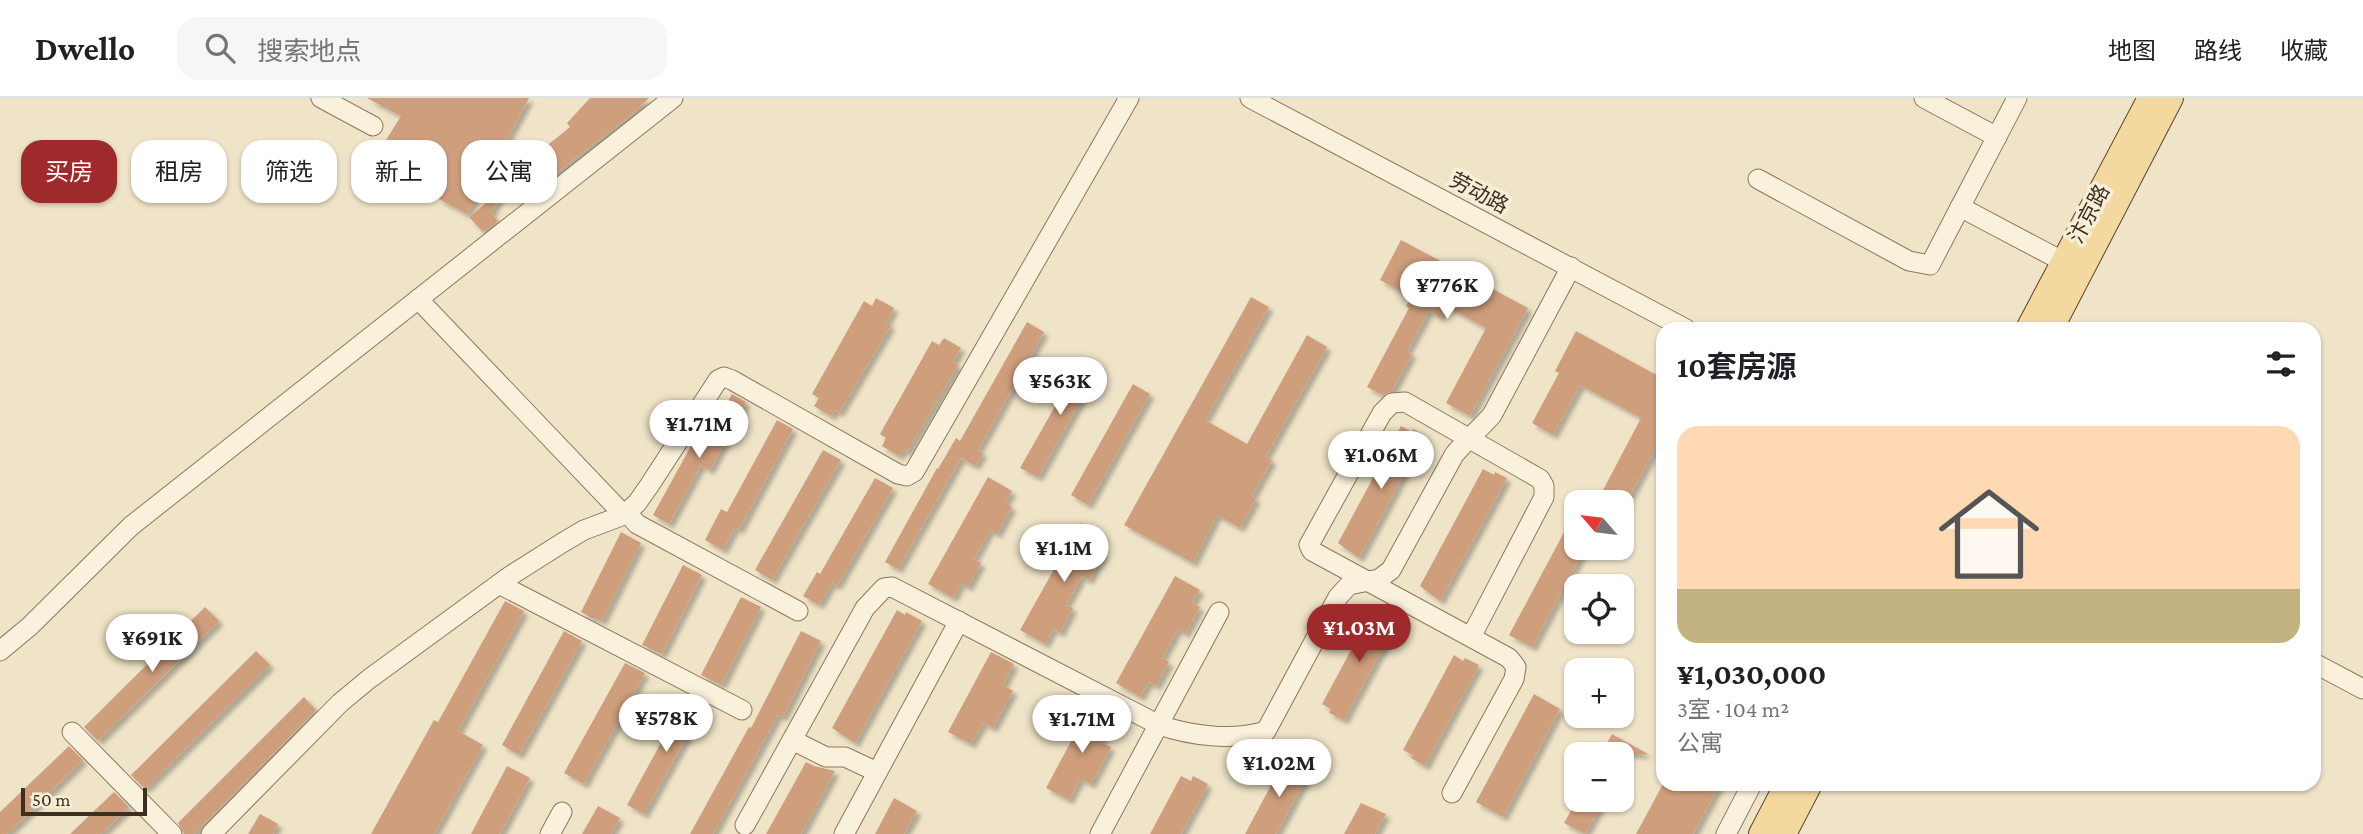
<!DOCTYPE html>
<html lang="zh">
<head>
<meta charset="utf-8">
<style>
	:root { --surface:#fff; --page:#f6f6f6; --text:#202124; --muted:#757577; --line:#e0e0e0; --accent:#9e2a2b }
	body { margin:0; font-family:"Crimson Pro","Noto Sans SC",serif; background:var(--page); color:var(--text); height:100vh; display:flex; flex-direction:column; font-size:26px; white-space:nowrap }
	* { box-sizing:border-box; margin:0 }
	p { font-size:23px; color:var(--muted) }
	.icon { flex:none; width:38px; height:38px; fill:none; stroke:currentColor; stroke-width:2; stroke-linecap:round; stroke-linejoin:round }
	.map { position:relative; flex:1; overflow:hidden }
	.details { position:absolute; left:1656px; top:224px; width:665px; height:469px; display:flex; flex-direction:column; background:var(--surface); border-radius:21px; box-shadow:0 2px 5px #0004 }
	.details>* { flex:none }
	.guide { position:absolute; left:21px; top:42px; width:665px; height:63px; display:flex; gap:14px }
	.needle { width:46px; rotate:298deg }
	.controls { position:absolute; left:1564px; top:392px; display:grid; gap:14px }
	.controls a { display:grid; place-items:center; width:70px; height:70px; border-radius:14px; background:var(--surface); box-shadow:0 2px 5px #0004; font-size:35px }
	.scale { position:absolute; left:21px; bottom:18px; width:126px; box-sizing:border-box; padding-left:7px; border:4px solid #3d2e20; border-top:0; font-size:19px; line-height:24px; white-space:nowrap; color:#3d2e20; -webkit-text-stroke:5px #f7eed8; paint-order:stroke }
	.price { position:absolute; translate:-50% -60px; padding:0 16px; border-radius:24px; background:#fff; color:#222; font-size:23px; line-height:46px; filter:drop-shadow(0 2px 4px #0008) }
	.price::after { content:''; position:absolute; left:50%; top:42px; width:21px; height:16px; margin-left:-10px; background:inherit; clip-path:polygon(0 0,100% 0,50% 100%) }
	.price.current { background:var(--accent); color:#fff }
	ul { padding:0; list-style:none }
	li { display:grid; align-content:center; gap:14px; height:371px; padding:0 21px }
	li+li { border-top:2px solid var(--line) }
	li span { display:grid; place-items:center; height:217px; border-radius:21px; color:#555 }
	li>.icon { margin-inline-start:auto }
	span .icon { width:126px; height:126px; fill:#fffc; stroke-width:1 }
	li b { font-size:30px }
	h2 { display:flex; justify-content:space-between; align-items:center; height:84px; padding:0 21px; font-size:30px }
	.chip { padding:0 24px; border-radius:21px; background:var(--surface); box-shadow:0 2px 5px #0004; font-size:24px; line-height:63px }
	.chip.current { background:var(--accent); color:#fff }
	header { display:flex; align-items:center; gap:42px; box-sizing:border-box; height:98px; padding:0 35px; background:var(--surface); border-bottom:2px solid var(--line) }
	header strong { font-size:33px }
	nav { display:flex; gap:38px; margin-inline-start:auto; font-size:24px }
	.search { width:490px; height:63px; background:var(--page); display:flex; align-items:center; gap:18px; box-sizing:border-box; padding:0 24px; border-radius:21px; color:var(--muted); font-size:26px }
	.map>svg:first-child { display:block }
</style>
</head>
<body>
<header>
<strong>Dwello</strong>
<div class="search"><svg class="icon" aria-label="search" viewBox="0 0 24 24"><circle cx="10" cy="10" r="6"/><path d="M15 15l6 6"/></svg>搜索地点</div>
<nav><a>地图</a><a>路线</a><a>收藏</a></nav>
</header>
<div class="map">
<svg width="2363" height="736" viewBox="0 0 2363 736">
	<defs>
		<filter id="shadow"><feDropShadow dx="4.5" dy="4.5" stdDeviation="2" flood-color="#0004"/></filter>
	</defs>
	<rect width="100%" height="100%" fill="#f0e4c8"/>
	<g fill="#cf9f7d" filter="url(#shadow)">
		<path d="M367,0H529L467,116L437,100L440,95L376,58L401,18Z"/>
		<path d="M590,0H649L628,19L526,99L512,83L532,66L529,62L570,29L567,25Z"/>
		<path d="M505,89L491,115L498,123L483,134L469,119Z"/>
		<path d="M1401,142L1528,210L1470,318L1446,305L1486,230L1446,208L1440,219L1429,213L1407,253L1412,256L1392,293L1383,297L1367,289L1409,210L1406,208L1411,199L1380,182Z"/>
		<path d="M1251,199L1269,209L1205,322L1247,346L1307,237L1327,249L1266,358L1272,362L1252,398L1256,401L1240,430L1217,417L1193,465L1124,427Z"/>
		<path d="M876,200L894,210L886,225L891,227L839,315L835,312L831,318L814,308L819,300L812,296L864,203L872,208Z"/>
		<path d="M1027,224L1044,234L978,352L983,355L975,368L961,360L898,471L885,464L937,370L938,371L956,340L960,343Z"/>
		<path d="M1576,233L1662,280V338L1626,405L1603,392L1641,320L1580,287L1553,337L1532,325L1559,275L1555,273Z"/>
		<path d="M944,240L961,250L953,264L958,267L907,354L903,352L899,358L882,348L886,340L880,336L932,243L939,247Z"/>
		<path d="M1083,259L1100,268L1038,379L1020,370Z"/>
		<path d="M1133,286L1150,296L1088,407L1071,397Z"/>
		<path d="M732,296L746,304L710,372L701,367L669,426L653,417L692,346L702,351Z"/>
		<path d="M777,322L793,331L739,432L735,429L723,452L705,442L721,411L727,414Z"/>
		<path d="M1401,328L1412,334L1413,331L1425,337L1359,460L1338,445Z"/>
		<path d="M823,352L841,362L772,482L755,472Z"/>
		<path d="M1483,371L1494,377L1495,374L1507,380L1440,503L1420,488Z"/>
		<path d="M988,379L1012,393L1005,405L1012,409L997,436L990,432L974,461L981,465L968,489L961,485L953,500L928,486Z"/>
		<path d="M875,380L893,390L837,488L832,485L819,507L803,498L817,474L820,476Z"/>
		<path d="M1577,410V450H1585L1532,549L1509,537Z"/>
		<path d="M1080,425L1104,439L1097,451L1104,455L1089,482L1082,478L1066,507L1073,510L1060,535L1053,531L1045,546L1020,532Z"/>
		<path d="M621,434L641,445L602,523L595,520L594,521L581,514Z"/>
		<path d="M683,467L702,477L662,556L642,547Z"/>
		<path d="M1175,478L1200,492L1192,505L1200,509L1185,536L1178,531L1162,560L1169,564L1156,588L1149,584L1140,599L1116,585Z"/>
		<path d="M741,499L761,509L722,586L716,585L701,577Z"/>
		<path d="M505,503L524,513L458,633L483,647L434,736H371L434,622L438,624Z"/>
		<path d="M205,509L219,523L98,643L84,629Z"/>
		<path d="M897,512L905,517L906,514L922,523L855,645L832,630Z"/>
		<path d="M1372,513L1381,518L1384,514L1398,522L1344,622L1329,615L1331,611L1322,606Z"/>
		<path d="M564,533L582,543L519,657L502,647Z"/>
		<path d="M801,533L821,543L783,619L778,617L713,736H690L749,629L751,630Z"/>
		<path d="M256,553L270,567L145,691L131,677Z"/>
		<path d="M991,554L1014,566L1003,587L1013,593L993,630L983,625L971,646L948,634Z"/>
		<path d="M1454,557L1463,563L1465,560L1479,567L1425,668L1411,660L1413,657L1403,652Z"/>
		<path d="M625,565L645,575L584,686L564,675Z"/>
		<path d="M1534,596L1560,611L1503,719L1476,704Z"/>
		<path d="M687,597L705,606L644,716L627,707Z"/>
		<path d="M304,599L316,612L194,736H184L178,725Z"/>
		<path d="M1090,608L1113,621L1100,644L1111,649L1091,686L1080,681L1069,702L1046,690Z"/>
		<path d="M1612,636L1648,656H1601Z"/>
		<path d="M69,648L83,662L7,736H0V714Z"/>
		<path d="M1285,661L1310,673L1276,736H1245Z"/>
		<path d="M806,664L814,668L835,673L801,736H766Z"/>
		<path d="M507,668L530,680L500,736H471Z"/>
		<path d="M1181,678L1191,683L1193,678L1208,686L1181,736H1150Z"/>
		<path d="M1663,686H1720L1693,736H1636Z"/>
		<path d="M114,694L129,709L101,736H70Z"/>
		<path d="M894,700L917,713L904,736H875Z"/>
		<path d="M1577,702H1604L1585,736L1564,725Z"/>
		<path d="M1361,705L1386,716L1375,736H1344Z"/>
		<path d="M598,708L620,720L611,736H582Z"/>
		<path d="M260,716L278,726L273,736H248Z"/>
	</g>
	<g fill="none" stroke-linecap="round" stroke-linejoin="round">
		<defs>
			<g id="minor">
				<path d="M321,0L373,28"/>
				<path d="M1250,0L1686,231"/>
				<path d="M1924,0L1997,39"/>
				<path d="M1758,81L1909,163L1930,167L2017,0"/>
				<path d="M1960,109L2064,164"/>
				<path d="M418,201L624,417"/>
				<path d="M627,415L637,426L798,513"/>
				<path d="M499,486L742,612"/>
				<path d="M0,553L30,528L131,428L673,0"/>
				<path d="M2314,565L2363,591"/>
				<path d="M72,634L172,736"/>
				<path d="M792,642L826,659H845L877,674"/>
				<path d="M1452,695L1514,581L1516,569L1509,560L1312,453L1309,447L1382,315L1392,305L1405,304L1540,381L1544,388V399L1471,539"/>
				<path d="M745,727L865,510L884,490L892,489L1159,627C1192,638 1232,643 1266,633L1338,499L1349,487L1379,481L1391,472L1454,357C1466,342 1480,331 1492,317L1571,169"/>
				<path d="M211,736L340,605L369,581L510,478L562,445L584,432L624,417L637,405L649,388L718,282L724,279L732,282L898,376L907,378L914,374L1129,0"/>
				<path d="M550,736L562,714"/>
				<path d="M844,736L959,523"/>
				<path d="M1100,736L1219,514"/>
				<path d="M1726,736L1752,686"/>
			</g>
			<g id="major">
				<path d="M2028,231L2150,0"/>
				<path d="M2051,231L2171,0"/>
				<path d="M1761,736L1787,686"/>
				<path d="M1784,736L1810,686"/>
			</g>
		</defs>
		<use href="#minor" stroke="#8d765c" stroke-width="21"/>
		<use href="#major" stroke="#5b4430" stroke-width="26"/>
		<use href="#minor" stroke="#faf1dc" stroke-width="19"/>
		<use href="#major" stroke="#f3d9a0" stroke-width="24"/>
	</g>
	<g text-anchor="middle" stroke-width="7" stroke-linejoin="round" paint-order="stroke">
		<g font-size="21" fill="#3d2e20" stroke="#f7eed8">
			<text transform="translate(1479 95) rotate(28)" y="7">劳动路</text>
			<text transform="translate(2089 116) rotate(-62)" y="7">汴京路</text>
		</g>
	</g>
</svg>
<div class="controls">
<a><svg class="needle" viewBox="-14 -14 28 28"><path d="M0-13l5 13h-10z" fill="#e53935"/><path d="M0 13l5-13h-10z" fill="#757577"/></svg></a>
<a><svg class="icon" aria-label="locate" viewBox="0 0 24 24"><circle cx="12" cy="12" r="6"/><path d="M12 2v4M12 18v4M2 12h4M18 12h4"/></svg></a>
<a>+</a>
<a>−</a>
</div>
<div class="scale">50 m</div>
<b class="price" style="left:1447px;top:223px">¥776K</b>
<b class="price" style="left:1060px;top:319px">¥563K</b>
<b class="price" style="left:699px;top:362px">¥1.71M</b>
<b class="price" style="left:1381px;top:393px">¥1.06M</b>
<b class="price" style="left:1064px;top:486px">¥1.1M</b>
<b class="price current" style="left:1359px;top:566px">¥1.03M</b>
<b class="price" style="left:152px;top:576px">¥691K</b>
<b class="price" style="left:666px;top:656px">¥578K</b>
<b class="price" style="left:1082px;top:657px">¥1.71M</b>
<b class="price" style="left:1279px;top:701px">¥1.02M</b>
<div class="guide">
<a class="chip current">买房</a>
<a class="chip">租房</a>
<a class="chip">筛选</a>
<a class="chip">新上</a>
<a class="chip">公寓</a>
</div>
<section class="details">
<h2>10套房源<svg class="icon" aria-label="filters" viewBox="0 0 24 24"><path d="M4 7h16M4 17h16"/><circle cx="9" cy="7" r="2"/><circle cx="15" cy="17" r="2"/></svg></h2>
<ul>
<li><span style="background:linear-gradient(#ffd9b3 75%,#c2b280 0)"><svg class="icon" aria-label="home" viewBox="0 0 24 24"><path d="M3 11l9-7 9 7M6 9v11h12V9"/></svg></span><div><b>¥1,030,000</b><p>3室 · 104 m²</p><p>公寓</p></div></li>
</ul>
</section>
</div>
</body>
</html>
